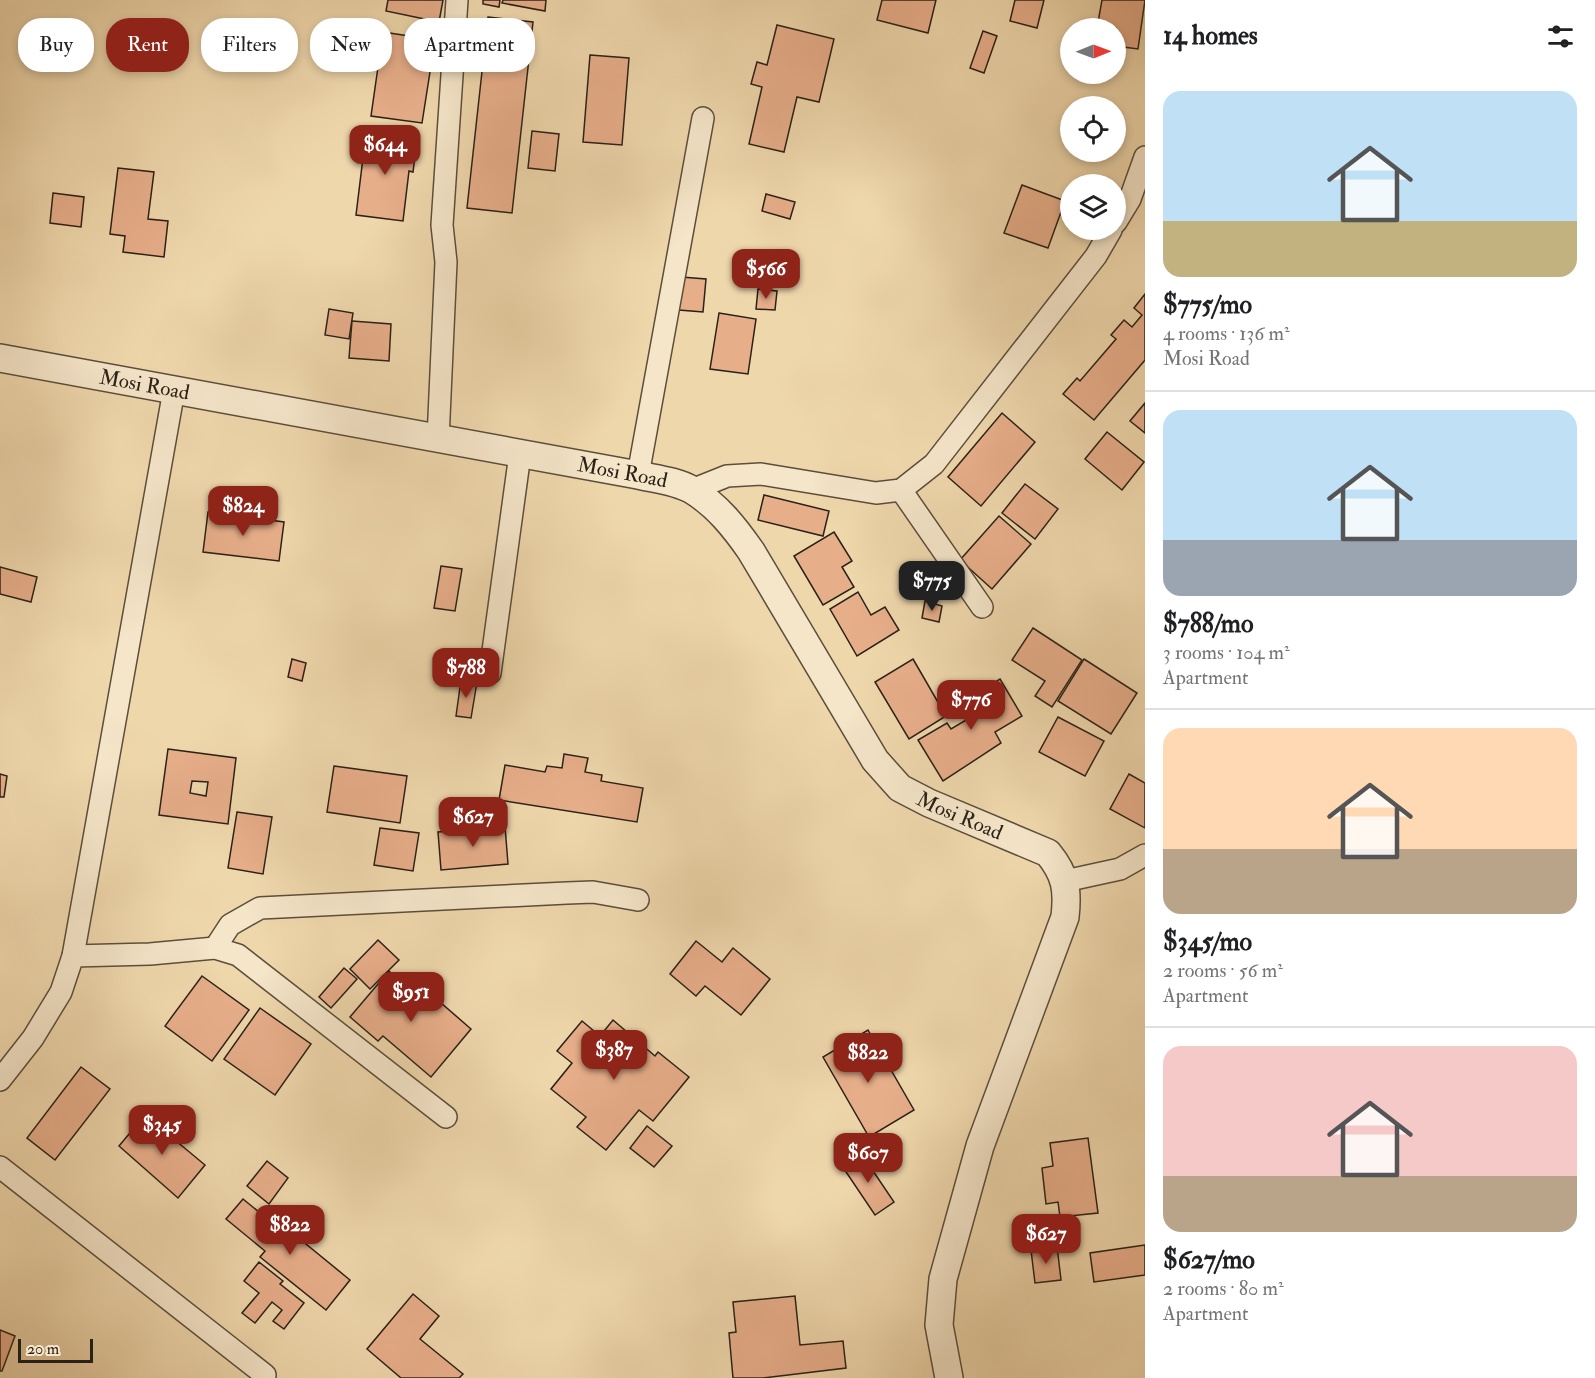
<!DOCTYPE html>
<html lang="en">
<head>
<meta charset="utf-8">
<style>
	:root { --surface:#fff; --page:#f6f6f6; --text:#202124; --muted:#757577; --line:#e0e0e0; --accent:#8f2418 }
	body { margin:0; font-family:"IM FELL Double Pica",serif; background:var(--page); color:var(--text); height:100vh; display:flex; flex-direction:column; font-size:22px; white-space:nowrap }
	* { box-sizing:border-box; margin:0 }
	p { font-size:20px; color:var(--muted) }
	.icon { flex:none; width:33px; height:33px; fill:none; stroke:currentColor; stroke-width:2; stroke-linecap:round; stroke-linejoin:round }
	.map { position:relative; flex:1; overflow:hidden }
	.sheet { display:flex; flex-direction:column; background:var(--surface); width:450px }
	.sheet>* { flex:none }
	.hud { position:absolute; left:18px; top:18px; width:570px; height:54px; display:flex; gap:12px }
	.needle { width:39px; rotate:89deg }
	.tools { position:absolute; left:1060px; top:18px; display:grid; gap:12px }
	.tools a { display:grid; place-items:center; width:66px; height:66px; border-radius:50%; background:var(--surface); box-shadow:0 3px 9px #0003; font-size:30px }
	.scale { position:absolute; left:18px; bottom:15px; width:75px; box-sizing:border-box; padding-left:6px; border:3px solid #2a2117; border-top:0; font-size:16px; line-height:21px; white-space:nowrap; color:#2a2117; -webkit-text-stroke:4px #f5e5c9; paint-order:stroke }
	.price { position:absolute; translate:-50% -51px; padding:0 14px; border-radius:12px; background:var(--accent); color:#fff; font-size:20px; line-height:39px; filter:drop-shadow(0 2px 3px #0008) }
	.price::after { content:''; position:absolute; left:50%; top:36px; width:18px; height:14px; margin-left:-9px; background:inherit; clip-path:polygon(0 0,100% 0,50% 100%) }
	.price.current { background:#222; color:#fff }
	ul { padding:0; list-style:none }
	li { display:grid; align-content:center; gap:12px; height:318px; padding:0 18px }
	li+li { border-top:2px solid var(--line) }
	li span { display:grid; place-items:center; height:186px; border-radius:18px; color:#555 }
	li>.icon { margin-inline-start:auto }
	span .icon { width:108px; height:108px; fill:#fffc; stroke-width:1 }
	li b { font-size:26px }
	h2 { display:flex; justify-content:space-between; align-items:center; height:72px; padding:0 18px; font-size:26px }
	.pill { padding:0 21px; border-radius:24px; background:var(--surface); box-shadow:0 3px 9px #0003; font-size:21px; line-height:54px }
	.pill.current { background:var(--accent); color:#fff }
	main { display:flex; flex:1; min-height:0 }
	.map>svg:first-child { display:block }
</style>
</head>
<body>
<main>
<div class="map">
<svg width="1145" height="1378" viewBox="0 0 1145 1378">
	<rect width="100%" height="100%" fill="#efd7ac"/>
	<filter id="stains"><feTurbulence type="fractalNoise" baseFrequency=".00333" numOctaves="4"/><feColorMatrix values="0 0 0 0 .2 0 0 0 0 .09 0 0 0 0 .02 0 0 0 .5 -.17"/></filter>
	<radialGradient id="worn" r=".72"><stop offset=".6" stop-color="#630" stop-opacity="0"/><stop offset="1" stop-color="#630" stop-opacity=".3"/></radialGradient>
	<g fill="#e7ae8a" stroke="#2a2117" stroke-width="1.5" fill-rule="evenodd">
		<path d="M388,0H443L439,22L386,11Z"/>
		<path d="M483,0H500L499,7L483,4Z"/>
		<path d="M503,0H546L545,11L502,3Z"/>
		<path d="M882,0H936L928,33L877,20Z"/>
		<path d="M1015,0H1044L1037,28L1010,21Z"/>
		<path d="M1102,0H1145L1138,49L1116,46V28H1097Z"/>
		<path d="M488,17L533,22L512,213L467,208Z"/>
		<path d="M777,25L834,39L819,102L797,97L784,152L749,144L762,87L751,84L757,62L767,65Z"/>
		<path d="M983,31L997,36L984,73L970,68Z"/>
		<path d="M383,32L435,40L422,123L371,116Z"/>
		<path d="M590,55L629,58L622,145L583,142Z"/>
		<path d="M532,131L559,134L555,171L528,168Z"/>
		<path d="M366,133L417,140L413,172L409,171L403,221L356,215Z"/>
		<path d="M118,168L154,172L148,219L168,221L164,257L123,252L125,236L110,234Z"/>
		<path d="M1022,185L1065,201L1048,248L1004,233Z"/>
		<path d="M53,193L84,197L81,227L50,223Z"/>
		<path d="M766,194L795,202L790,219L762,211Z"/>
		<path d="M681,277L706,279L703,312L679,310Z"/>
		<path d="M758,289L777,291L775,310L756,309Z"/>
		<path d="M1145,294V360L1094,420L1063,394L1077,378L1080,381L1116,339L1111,335L1124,320L1132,327L1142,315L1134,308Z"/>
		<path d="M329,309L353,313L349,339L325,335Z"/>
		<path d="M719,313L756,319L748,374L710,369Z"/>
		<path d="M352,321L391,324L389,361L349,358Z"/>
		<path d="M1145,403V433L1130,421Z"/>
		<path d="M1002,413L1035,442L981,506L948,477Z"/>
		<path d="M1107,432L1144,462L1122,490L1085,459Z"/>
		<path d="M1025,484L1058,509L1035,539L1002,513Z"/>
		<path d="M764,495L829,511L823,536L758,520Z"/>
		<path d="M208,512L284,522L279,561L203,552Z"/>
		<path d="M999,516L1031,544L992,589L960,560Z"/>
		<path d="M834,532L852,561L842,567L854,587L823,605L794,556Z"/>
		<path d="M441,566L462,569L455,611L434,608Z"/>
		<path d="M0,567L37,577L31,602L0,594Z"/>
		<path d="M858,592L871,615L885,607L899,630L857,656L830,609Z"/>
		<path d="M925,601L942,606L939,622L922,618Z"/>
		<path d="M1033,628L1082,660L1052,707L1035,696L1045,681L1012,660Z"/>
		<path d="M292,659L306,663L302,681L288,677Z"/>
		<path d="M913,659L946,716L909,739L875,682Z"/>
		<path d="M1084,659L1137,693L1111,734L1058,701Z"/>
		<path d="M1000,679L1022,716L995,732L1001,743L943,781L918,740L947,723L951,729L973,716L964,701Z"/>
		<path d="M461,680L477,682L471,718L456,716Z"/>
		<path d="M1058,717L1104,741L1085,776L1039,752Z"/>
		<path d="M168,749L236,758L228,824L159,815ZM192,781L208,782L206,796L190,793Z"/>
		<path d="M564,754L588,758L585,772L602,775L601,781L643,788L637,822L499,800L505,765L545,772L547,766L562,768Z"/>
		<path d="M334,766L407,776L400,823L327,812Z"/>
		<path d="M0,774L7,776L4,797H0Z"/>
		<path d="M1129,774L1145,783V828L1110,809Z"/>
		<path d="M237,812L272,817L263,874L228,868Z"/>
		<path d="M505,826L508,864L441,870L438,832Z"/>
		<path d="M380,828L419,833L413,871L374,865Z"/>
		<path d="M378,940L399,960L370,989L350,969Z"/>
		<path d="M696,941L722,962L733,948L770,979L741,1015L705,986L696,996L670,974Z"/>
		<path d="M344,968L357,979L331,1008L319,997Z"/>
		<path d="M389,971L419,996L425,989L471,1029L431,1077L383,1036L378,1041L350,1017Z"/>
		<path d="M202,976L249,1010L212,1061L165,1026Z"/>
		<path d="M260,1008L311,1044L275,1095L224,1059Z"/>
		<path d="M613,1020L655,1056L658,1052L689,1077L653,1121L639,1110L606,1150L577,1127L586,1117L551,1089L572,1063L557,1051L582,1021L600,1036Z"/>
		<path d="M868,1030L914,1110L869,1137L823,1057Z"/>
		<path d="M81,1067L110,1089L55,1160L27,1138Z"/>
		<path d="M145,1115L205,1165L178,1198L119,1146Z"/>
		<path d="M647,1126L672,1146L654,1167L630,1148Z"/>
		<path d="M1088,1138L1098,1213L1060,1217L1058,1202L1046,1204L1042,1168L1053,1166L1050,1143Z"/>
		<path d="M861,1153L894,1202L875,1215L842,1166Z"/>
		<path d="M267,1161L288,1178L269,1204L247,1186Z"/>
		<path d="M243,1199L281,1230L284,1226L350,1280L326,1310L260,1257L265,1251L226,1219Z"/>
		<path d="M1145,1245V1275L1094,1282L1090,1253Z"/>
		<path d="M1057,1246L1061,1280L1035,1283L1031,1250Z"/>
		<path d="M259,1262L283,1281L280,1284L304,1303L284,1329L273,1321L282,1310L272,1302L255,1323L242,1313L259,1293L244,1281Z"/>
		<path d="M413,1294L439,1316L420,1339L463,1374L459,1378H401L367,1349Z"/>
		<path d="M795,1296L800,1345L843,1341L846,1368L763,1378H733L729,1333L736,1332L733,1302Z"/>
		<path d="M0,1330L15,1336L2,1371H0Z"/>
	</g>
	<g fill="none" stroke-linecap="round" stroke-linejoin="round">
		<defs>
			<g id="minor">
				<path d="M1116,222L1130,199L1145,157"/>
				<path d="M438,439L446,262L442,225L457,0"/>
				<path d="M638,475L703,118"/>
				<path d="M692,490L727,476L761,474L876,493L901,490L934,464L1096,256L1111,230"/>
				<path d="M901,490L982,607"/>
				<path d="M490,673L520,454"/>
				<path d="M1065,881L1120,869L1145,855"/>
				<path d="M215,948L230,925L260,908L567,893L593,892L638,900"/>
				<path d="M73,956L150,954L215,948L238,955L446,1117"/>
				<path d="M0,1080L33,1038L61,992L73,956L174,390"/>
				<path d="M0,1167L265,1375"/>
			</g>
			<g id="tertiary">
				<path id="s1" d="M0,358L638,475C656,479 677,481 692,490C717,505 735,528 751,551L875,760L900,788L929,803L1048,853C1066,875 1068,890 1065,917L980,1146L943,1279L939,1325L949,1378"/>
			</g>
		</defs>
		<use href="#minor" stroke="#5b4e3c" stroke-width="24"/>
		<use href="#tertiary" stroke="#5b4e3c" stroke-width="30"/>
		<use href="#minor" stroke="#f5e5c9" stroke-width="21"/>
		<use href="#tertiary" stroke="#f5e5c9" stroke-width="27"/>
	</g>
	<g text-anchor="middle" stroke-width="5" stroke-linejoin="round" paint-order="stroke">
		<g font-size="21" fill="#2a2117" stroke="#f5e5c9">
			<text dy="7" stroke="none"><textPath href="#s1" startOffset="147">Mosi Road</textPath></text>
			<text dy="7" stroke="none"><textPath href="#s1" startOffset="633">Mosi Road</textPath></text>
			<text dy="7" stroke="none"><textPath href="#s1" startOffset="1137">Mosi Road</textPath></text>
		</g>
	</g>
	<rect width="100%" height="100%" filter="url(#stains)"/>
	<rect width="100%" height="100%" fill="url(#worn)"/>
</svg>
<div class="tools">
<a><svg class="needle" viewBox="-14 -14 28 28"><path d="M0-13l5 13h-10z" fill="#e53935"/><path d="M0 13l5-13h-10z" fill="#757577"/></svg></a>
<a><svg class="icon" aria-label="locate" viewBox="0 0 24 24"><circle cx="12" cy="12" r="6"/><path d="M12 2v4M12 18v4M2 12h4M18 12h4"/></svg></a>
<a><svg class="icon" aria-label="layers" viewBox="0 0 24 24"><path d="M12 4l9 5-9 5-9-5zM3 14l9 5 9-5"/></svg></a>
</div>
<div class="scale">20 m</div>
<b class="price" style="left:385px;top:176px">$644</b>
<b class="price" style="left:766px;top:300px">$566</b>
<b class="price" style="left:243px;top:537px">$824</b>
<b class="price current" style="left:932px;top:612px">$775</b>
<b class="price" style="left:466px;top:699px">$788</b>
<b class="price" style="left:971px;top:731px">$776</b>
<b class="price" style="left:473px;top:848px">$627</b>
<b class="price" style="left:411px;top:1023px">$951</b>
<b class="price" style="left:614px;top:1081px">$387</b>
<b class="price" style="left:868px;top:1084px">$822</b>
<b class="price" style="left:162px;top:1156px">$345</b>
<b class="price" style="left:868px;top:1184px">$607</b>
<b class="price" style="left:290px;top:1256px">$822</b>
<b class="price" style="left:1046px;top:1265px">$627</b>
<div class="hud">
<a class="pill">Buy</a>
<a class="pill current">Rent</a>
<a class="pill">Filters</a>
<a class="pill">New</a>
<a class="pill">Apartment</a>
</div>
</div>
<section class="sheet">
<h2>14 homes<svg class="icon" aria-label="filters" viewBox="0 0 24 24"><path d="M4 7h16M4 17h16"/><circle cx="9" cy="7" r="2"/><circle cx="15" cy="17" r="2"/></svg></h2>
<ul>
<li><span style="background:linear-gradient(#bfe0f5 70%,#c2b280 0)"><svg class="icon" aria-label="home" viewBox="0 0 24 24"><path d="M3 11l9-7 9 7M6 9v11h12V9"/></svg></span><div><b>$775/mo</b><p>4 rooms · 136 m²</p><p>Mosi Road</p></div></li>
<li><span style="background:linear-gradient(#bfe0f5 70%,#9aa5b1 0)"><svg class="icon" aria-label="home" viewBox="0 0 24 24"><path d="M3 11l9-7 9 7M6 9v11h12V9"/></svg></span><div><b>$788/mo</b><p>3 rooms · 104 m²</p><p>Apartment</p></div></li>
<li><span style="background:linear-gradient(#ffd9b3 65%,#b9a48a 0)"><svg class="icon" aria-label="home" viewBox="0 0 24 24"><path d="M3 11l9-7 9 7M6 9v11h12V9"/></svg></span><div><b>$345/mo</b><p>2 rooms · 56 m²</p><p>Apartment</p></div></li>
<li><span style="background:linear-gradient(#f6c9c9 70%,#b9a48a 0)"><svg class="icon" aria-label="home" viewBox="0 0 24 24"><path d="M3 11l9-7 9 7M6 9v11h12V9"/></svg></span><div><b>$627/mo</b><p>2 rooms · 80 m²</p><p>Apartment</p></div></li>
</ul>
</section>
</main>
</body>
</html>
